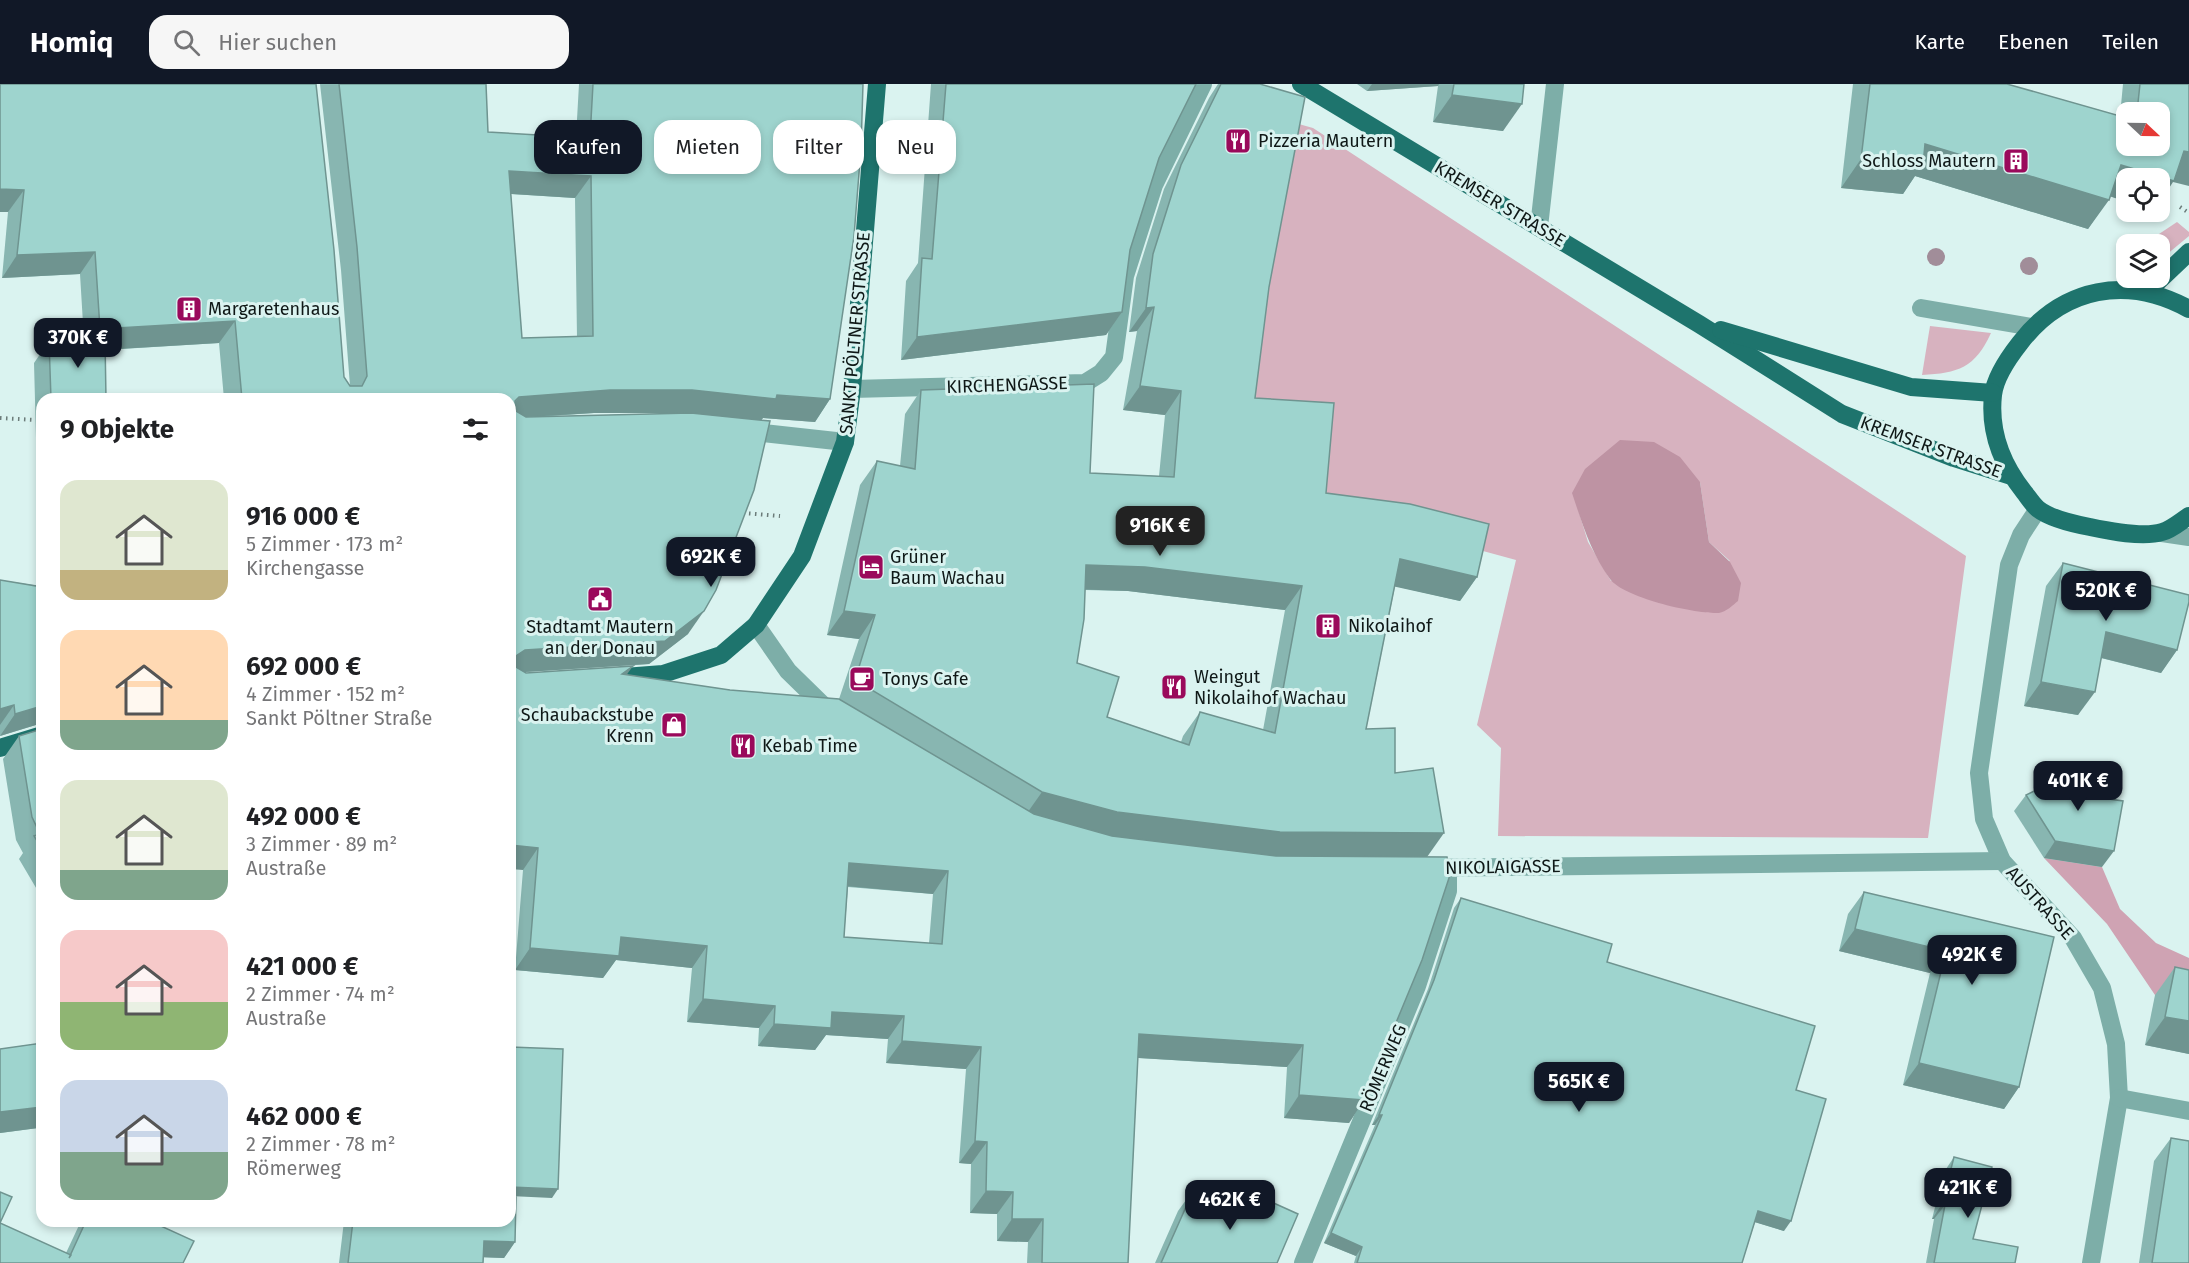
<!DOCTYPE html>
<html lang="de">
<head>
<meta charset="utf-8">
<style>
	:root { --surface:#fff; --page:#f6f6f6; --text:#202124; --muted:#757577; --accent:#111827 }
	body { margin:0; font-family:"Fira Sans",sans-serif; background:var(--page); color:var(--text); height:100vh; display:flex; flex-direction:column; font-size:22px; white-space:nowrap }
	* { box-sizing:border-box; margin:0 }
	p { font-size:20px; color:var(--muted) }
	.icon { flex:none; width:33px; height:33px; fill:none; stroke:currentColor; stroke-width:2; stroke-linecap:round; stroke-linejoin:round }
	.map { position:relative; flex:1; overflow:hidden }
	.side { position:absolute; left:36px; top:309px; width:480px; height:834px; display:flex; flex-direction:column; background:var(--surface); border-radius:18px; box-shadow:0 3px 9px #0003 }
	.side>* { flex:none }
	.top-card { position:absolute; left:534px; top:36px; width:570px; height:54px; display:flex; gap:12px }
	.needle { width:39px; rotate:112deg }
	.tools { position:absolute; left:2116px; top:18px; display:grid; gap:12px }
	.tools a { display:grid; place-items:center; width:54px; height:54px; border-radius:12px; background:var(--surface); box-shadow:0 3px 9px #0003; font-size:30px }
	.price { position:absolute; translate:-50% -51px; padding:0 14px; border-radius:12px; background:var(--accent); color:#fff; font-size:20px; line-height:39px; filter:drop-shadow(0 2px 3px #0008) }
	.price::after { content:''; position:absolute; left:50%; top:36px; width:18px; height:14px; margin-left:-9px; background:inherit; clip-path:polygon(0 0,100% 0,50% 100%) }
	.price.selected { background:#222; color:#fff }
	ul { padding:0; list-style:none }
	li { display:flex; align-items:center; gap:18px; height:150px; padding:0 24px }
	li span { display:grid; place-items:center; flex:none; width:168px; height:120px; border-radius:18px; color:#555 }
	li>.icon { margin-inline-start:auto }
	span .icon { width:72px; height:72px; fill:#fffc; stroke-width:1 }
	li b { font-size:26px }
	h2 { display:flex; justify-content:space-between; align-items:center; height:72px; padding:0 24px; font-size:26px }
	.chip { padding:0 21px; border-radius:18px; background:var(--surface); box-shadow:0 3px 9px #0003; font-size:21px; line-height:54px }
	.chip.selected { background:var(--accent); color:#fff }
	header { display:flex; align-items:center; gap:36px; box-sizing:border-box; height:84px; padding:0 30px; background:var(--accent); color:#fff }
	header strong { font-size:28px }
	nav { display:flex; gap:33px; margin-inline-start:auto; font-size:21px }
	.search { width:420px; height:54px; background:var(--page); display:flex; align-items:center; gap:15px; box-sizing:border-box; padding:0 21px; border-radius:18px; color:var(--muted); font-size:22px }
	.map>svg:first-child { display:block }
</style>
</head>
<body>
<header>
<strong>Homiq</strong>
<div class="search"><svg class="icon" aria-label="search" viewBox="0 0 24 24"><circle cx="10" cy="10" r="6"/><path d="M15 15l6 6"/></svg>Hier suchen</div>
<nav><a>Karte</a><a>Ebenen</a><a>Teilen</a></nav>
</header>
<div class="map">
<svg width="2189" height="1179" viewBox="0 0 2189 1179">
	<rect width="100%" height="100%" fill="#daf3f0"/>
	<g fill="#d7b2bf" fill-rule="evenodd">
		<path d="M1288,37L1313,44L1966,472L1928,754L1498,752L1501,664L1477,641L1516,476L1472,464L1299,432L1238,338ZM1700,398L1709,458L1730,477L1611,497L1588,458L1573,409Z"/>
		<path d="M2177,138L2189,148V152L2160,176V160H2144Z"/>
		<path d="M1930,242L1991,249C1975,284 1958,289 1922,291Z"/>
	</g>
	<path fill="#cfa3b3" d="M2044,774L2102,783L2120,825L2156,859L2189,874V918L2155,911L2107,840Z"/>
	<path fill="#be93a3" d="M1620,356L1654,358L1680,373L1700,398L1709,458L1730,478L1741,499L1738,517C1733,521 1726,528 1719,529C1695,530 1624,514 1610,495C1591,469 1582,439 1572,409L1585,385Z"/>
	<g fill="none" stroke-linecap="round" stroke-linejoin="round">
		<g stroke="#6b7b79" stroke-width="4" stroke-dasharray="1.5 4.5" stroke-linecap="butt">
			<path d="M2180,123L2189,129"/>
			<path d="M0,334L35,336"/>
			<path d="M743,429L780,432"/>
		</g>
		<g stroke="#7daea8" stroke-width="18">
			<path d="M1539,143L1555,0"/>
			<path d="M1921,224L2032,243"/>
			<path d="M852,305L1085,299L1101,289L1114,273L1125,192L1154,101L1203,0"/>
			<path d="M745,347L845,358"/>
			<path d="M2038,425L2021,451L2009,481L1979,689L1984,735L2002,777L2073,854L2102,904L2116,960L2119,1014L2091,1179"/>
			<path d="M2162,449L2189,453"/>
			<path d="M756,541L788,587L832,630"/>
			<path d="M1425,784L2002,777"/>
			<path d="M2119,1014L2189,1027"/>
			<path d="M1303,1179L1417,902L1448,807V784"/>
		</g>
		<g stroke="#1e746d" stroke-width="18">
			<path d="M1301,0L1699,240L1842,330L1954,374L2011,392"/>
			<path d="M2147,208L2189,168"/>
			<path d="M2189,225C2127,191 2063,203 2020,259C2009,273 1995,293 1993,311C1989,348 2001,379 2024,408C2028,413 2033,421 2038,425C2051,435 2074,440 2090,443C2109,447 2143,454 2162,448C2171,446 2181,437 2189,432"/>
			<path d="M1721,246L1911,303L1993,309"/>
			<path d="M611,594L663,590L721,571L756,541L802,472L845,358L852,305L877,0"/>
			<path d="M0,664L42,651"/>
		</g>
	</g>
	<g fill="#a18d99">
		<circle cx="1936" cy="173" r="9"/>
		<circle cx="2029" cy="182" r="9"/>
	</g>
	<g fill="#88b6b1" fill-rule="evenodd">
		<path d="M0,0L344,293L350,302L341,186L320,0H486L488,48L576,53L579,0H863L830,315L815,338L763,334L761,336L688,550L649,580L524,588L526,589L627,591L730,606L839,615L859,555L827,551L860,401L877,377L900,382L905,330L921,306L1090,389L1159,392L1165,331L1123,326L1137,247L1129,248L1136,194L1164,105L1209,14L1218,0H1260L1269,203L1255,314L1326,409L1477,493L1460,517L1395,502L1366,645L1395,689L1427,773L1364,1016L1349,1039L1284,1034L1287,983L1138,974L1128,1179H1027L1028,1158L997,1157V1130L970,1129L971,1080L959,1079L966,985L886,979L888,955L826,951L815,966L758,962L759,944L687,938L692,884L616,876L603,894L515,886L523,786L510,315H224L219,259L105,266L106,315H42V641L39,640L0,652V496L40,502L34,279L49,257L84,256L80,190L2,194L8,128H0ZM511,110L575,114L577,253L522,254ZM594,329H680L538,333ZM1085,506L1128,507L1285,526L1263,646L1200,628L1183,652L1181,658L1107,633L1077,579ZM848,803L933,810L929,859L844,853Z"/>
		<path d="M931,0H1196L1159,74L1130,166L1122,228L1106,251L901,276L906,197L918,179Z"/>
		<path d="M1357,0H1524L1503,47L1433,38L1438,2L1367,7Z"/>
		<path d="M1853,0H2007L2120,32L2123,0H2189L2173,98L2127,94V118L2110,112L2088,145L1915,92L1903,110L1841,104ZM2127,28H2160L2127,62Z"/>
		<path d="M2063,479L2177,566L2161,589L2101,574L2078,631L2024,622L2046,502Z"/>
		<path d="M42,645V814L19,775L23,769L16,756L3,675L19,652Z"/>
		<path d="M2026,711L2102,783L2044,774L2014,727Z"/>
		<path d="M1864,808L2054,853L2019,1003L2004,1025L1903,1001L1930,889L1839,867L1848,830Z"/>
		<path d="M1461,814L1607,878L1796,1006L1784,1147L1755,1138L1742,1179H1354L1356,1172L1324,1159L1375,1041H1372L1428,905L1454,824Z"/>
		<path d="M2175,883L2189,970L2145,961L2155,911Z"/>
		<path d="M42,959V1047L38,1044L0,1049V965Z"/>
		<path d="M2171,1054L2189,1179H2139L2154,1077Z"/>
		<path d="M1954,1073L1973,1155L2015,1179H1926L1934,1135H1932L1944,1088Z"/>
		<path d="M1238,1103L1277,1179H1155L1178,1127L1194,1105L1227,1119Z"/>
		<path d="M81,1137H150L183,1179H0V1139L66,1169Z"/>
		<path d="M344,1137H510L515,1158L504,1174L484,1173L483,1179H339Z"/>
	</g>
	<g fill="#6f9490">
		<path d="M1372,0H1439L1438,2L1367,7Z"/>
		<path d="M1452,11L1522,20L1503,47L1433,38Z"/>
		<path d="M1925,60L2109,116L2088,145L1915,92L1903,110L1841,104L1861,75Z"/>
		<path d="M2184,67L2189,68V102L2173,98L2160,118V94H2127V118L2100,109L2121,81Z"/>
		<path d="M509,87L591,92L575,114L494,109Z"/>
		<path d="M0,105L24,106L8,128H0Z"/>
		<path d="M95,168L80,190L2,194L17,171Z"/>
		<path d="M1154,223L1137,247L1129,248L1146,224Z"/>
		<path d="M1122,228L1106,251L901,276L917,253Z"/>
		<path d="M235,237L219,259L84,267L100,245Z"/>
		<path d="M1140,302L1181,307L1165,331L1123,326Z"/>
		<path d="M610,306H692L830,315L815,338L763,334L760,338L676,329H594L510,334V325L519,313Z"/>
		<path d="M391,313L390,315H351Z"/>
		<path d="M1400,475L1477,493L1460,517L1383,500Z"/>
		<path d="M1086,481L1145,483L1302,502L1285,526L1128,507L1070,505Z"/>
		<path d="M704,527L688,550L649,580L510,589L516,572L525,566Z"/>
		<path d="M844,527L875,531L859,555L827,551Z"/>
		<path d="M2106,548L2177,566L2161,589L2090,571Z"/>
		<path d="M633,582L617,604L622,590Z"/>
		<path d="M2041,598L2095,608L2078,631L2024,622Z"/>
		<path d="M14,621L0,641V625Z"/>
		<path d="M42,622V641L39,640L0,652L15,630Z"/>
		<path d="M1042,708L1444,749L1427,773L1263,772L1100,752L1025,732Z"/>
		<path d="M2055,757L2114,767L2102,783L2044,774Z"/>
		<path d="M510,761L538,764L523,786L510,785Z"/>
		<path d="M849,779L948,787L933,810L834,801Z"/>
		<path d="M1855,845L1946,867L1930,889L1839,867Z"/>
		<path d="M621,853L707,862L692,884L616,876L603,894L515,886L530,864Z"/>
		<path d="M703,915L775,922L759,944L687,938Z"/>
		<path d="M832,928L904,932L888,955L826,951L815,966L758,962L774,940Z"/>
		<path d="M2165,933L2189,937V970L2145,961Z"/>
		<path d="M1139,950L1303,961L1287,983L1123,973Z"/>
		<path d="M902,957L981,963L966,985L886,979Z"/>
		<path d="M1919,979L2019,1003L2004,1025L1903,1001Z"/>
		<path d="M1299,1011L1364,1016L1349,1039L1284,1034Z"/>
		<path d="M42,1023V1039L38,1044L0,1049V1028Z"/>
		<path d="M1379,1031H1382L1375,1041H1372Z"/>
		<path d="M975,1057L987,1058L971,1080L959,1079Z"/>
		<path d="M510,1103L558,1105L552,1114L510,1112Z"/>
		<path d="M986,1107L1013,1108L997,1130L970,1129Z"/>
		<path d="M1942,1120L1945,1121L1934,1135H1932Z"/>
		<path d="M1758,1127L1791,1137L1784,1147L1751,1137Z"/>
		<path d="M1012,1135H1043L1028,1158L997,1157Z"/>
		<path d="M1331,1149L1362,1163L1356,1172L1324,1159Z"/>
		<path d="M484,1157L515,1158L504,1174L473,1173Z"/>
	</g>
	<g fill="#9ed4ce" stroke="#6f9490" stroke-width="1.5" fill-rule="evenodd">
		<path d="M0,0H316L334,166L344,293L350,302H362L367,292L357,163L339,0H486L488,48L590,54L593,0H863L861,64L854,152L830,315L777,311L776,315L692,306H610L519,313L515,317L516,327L526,333L691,329L770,337L754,406L716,506L704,527L665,557L525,566L516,572V583L526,589L633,582L622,590L730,606L839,615L1034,730L1112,752L1276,772L1447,773L1450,791L1422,876L1364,1016L1299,1011L1303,961L1139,950L1128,1179H1042L1043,1135H1012L1013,1108L986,1107L987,1058L975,1057L981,963L902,957L904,932L832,928L831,944L774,940L775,922L703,915L707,862L621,853L619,872L530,864L538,764L510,761V315H391V313L351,315H242L235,237L100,245L95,168L17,171L24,106L0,105ZM509,87L591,92L593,252L522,254ZM849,779L948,787L942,860L844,853Z"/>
		<path d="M946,0H1196L1159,74L1130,166L1122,228L917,253L922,174L932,175Z"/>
		<path d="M1221,0H1260L1305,13L1269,203L1255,314L1334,319L1326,409L1410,420L1489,440L1477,493L1400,475L1366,645L1395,644V689L1433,684L1444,749L1280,748L1117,728L1042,708L855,596L875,531L844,527L877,377L915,385L921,306L1094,300L1090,389L1174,393L1181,307L1140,302L1154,223L1146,224L1153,170L1181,81ZM1086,481L1145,483L1302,502L1275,649L1200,628L1189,661L1107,633L1119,593L1077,579L1084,535Z"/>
		<path d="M1454,0H1524L1522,20L1452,11Z"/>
		<path d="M1870,0H2007L2127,34V62H2160V28H2137L2140,0H2189V68L2184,67L2174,97L2121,81L2109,116L1925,60L1923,81L1861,75Z"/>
		<path d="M105,255L106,315H51L49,257Z"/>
		<path d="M2063,479L2189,511V518L2177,566L2106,548L2095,608L2041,598Z"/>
		<path d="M0,496L42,503V622L15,630L14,621L0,625Z"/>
		<path d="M42,645V765L34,752L40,750L32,733L19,652Z"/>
		<path d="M2083,683L2095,713L2123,717L2114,767L2055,757L2026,711Z"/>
		<path d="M1864,808L2054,853L2019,1003L1919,979L1946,867L1855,845Z"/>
		<path d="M1461,814L1612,860L1607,878L1815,942L1796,1006L1826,1015L1791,1137L1758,1127L1742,1179H1357L1362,1163L1331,1149L1382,1031H1379L1434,896Z"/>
		<path d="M2175,883L2189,886V937L2165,933Z"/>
		<path d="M42,959V1023L0,1028V965Z"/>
		<path d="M510,963L563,965L558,1105L510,1103Z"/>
		<path d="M2171,1054L2189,1057V1179H2152Z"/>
		<path d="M1954,1073L1992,1083L1973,1155L2018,1163L2015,1179H1934L1945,1121L1942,1120Z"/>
		<path d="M1238,1103L1298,1130L1277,1179H1161L1194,1105L1231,1121Z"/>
		<path d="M0,1108L12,1113L0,1139L71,1171L69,1174L86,1137H150L194,1157L183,1179H0Z"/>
		<path d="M510,1113H516L515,1158L484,1157L483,1179H348L353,1137H510Z"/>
	</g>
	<defs>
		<symbol id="restaurant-square" viewBox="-11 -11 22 22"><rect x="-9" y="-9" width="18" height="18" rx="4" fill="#9a095b" stroke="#daf3f0"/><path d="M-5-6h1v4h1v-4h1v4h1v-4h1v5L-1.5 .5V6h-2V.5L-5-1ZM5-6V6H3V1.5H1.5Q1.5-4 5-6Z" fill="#fff"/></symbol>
		<symbol id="building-square" viewBox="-11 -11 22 22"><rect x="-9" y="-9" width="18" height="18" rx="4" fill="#9a095b" stroke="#daf3f0"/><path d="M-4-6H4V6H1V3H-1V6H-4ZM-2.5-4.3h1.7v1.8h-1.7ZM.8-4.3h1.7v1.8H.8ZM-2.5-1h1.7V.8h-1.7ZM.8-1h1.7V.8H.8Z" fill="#fff"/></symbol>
		<symbol id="hotel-square" viewBox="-11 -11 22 22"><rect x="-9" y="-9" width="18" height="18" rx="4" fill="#9a095b" stroke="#daf3f0"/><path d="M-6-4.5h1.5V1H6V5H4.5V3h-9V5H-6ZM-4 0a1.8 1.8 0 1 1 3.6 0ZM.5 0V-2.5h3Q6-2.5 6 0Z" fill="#fff"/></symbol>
		<symbol id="civic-square" viewBox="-11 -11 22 22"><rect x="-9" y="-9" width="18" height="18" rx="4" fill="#9a095b" stroke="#daf3f0"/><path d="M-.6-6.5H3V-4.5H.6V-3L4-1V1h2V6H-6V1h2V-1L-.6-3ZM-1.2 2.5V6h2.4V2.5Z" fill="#fff"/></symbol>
		<symbol id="cafe-square" viewBox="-11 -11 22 22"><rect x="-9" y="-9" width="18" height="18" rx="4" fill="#9a095b" stroke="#daf3f0"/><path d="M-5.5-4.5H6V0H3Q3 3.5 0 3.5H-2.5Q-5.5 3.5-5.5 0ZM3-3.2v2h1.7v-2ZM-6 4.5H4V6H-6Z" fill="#fff"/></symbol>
		<symbol id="shop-square" viewBox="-11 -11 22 22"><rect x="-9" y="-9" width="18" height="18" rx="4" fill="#9a095b" stroke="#daf3f0"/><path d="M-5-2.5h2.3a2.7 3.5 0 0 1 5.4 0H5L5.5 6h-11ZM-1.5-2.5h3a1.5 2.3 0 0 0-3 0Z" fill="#fff"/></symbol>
	</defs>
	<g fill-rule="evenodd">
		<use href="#restaurant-square" x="1223" y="42" width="30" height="30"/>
		<use href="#building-square" x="2001" y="62" width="30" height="30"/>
		<use href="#building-square" x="174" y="210" width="30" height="30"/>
		<use href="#hotel-square" x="856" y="468" width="30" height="30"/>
		<use href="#civic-square" x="585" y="500" width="30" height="30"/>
		<use href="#building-square" x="1313" y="527" width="30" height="30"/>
		<use href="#cafe-square" x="847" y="580" width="30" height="30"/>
		<use href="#restaurant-square" x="1159" y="588" width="30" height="30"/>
		<use href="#shop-square" x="659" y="626" width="30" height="30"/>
		<use href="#restaurant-square" x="728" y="647" width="30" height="30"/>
	</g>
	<g text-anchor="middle" stroke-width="6" stroke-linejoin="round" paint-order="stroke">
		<g font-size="18" fill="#0f1817" stroke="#daf3f0" text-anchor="start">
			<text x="1258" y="63">Pizzeria Mautern</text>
			<text x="1996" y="83" text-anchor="end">Schloss Mautern</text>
			<text x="208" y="231">Margaretenhaus</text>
			<text x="890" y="479">Grüner<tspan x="890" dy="21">Baum Wachau</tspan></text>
			<text x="1348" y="548">Nikolaihof</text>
			<text x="600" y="549" text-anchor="middle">Stadtamt Mautern<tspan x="600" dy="21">an der Donau</tspan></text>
			<text x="1194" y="599">Weingut<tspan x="1194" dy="21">Nikolaihof Wachau</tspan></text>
			<text x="882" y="601">Tonys Cafe</text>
			<text x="654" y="637" text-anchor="end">Schaubackstube<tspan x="654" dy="21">Krenn</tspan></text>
			<text x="762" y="668">Kebab Time</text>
		</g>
		<g font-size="18" fill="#0f1817" stroke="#daf3f0">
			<text transform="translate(1500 120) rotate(31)" y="6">KREMSER STRASSE</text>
			<text transform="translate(855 249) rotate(-85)" y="6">SANKT PÖLTNER STRASSE</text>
			<text transform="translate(1007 301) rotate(-2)" y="6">KIRCHENGASSE</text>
			<text transform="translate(1931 363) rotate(20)" y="6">KREMSER STRASSE</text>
			<text transform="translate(1503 783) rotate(-1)" y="6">NIKOLAIGASSE</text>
			<text transform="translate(2040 819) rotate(48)" y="6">AUSTRASSE</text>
			<text transform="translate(1383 984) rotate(-67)" y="6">RÖMERWEG</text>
		</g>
	</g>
</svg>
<div class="tools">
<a><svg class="needle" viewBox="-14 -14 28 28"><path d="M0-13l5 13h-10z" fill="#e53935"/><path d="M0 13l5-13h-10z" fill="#757577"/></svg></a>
<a><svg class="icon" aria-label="locate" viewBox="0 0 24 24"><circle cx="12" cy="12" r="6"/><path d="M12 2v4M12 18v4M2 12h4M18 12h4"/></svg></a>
<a><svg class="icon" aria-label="layers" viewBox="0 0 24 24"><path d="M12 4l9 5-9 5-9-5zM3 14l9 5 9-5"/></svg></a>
</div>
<b class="price" style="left:78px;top:285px">370K €</b>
<b class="price selected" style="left:1160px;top:473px">916K €</b>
<b class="price" style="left:711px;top:504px">692K €</b>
<b class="price" style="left:2106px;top:538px">520K €</b>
<b class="price" style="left:2078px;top:728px">401K €</b>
<b class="price" style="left:1972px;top:902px">492K €</b>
<b class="price" style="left:1579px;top:1029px">565K €</b>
<b class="price" style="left:1968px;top:1135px">421K €</b>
<b class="price" style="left:1230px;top:1147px">462K €</b>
<div class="top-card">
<a class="chip selected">Kaufen</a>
<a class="chip">Mieten</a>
<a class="chip">Filter</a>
<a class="chip">Neu</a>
</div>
<section class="side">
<h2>9 Objekte<svg class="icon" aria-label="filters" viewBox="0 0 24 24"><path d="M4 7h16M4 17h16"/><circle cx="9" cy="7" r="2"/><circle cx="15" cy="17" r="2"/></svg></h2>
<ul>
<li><span style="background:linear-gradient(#dfe7d0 75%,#c2b280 0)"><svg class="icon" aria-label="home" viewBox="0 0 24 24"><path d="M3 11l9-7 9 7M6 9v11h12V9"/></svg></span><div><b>916 000 €</b><p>5 Zimmer · 173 m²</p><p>Kirchengasse</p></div></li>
<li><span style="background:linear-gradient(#ffd9b3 75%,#7fa58c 0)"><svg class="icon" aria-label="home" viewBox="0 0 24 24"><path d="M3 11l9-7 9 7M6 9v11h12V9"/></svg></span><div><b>692 000 €</b><p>4 Zimmer · 152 m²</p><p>Sankt Pöltner Straße</p></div></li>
<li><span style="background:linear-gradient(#dfe7d0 75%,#7fa58c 0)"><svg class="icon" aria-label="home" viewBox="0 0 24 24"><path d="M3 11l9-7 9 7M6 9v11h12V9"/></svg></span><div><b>492 000 €</b><p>3 Zimmer · 89 m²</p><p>Austraße</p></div></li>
<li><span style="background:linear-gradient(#f6c9c9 60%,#8fb573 0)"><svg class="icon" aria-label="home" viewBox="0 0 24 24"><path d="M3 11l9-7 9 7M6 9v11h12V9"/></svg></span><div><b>421 000 €</b><p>2 Zimmer · 74 m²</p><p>Austraße</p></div></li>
<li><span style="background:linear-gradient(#c9d6e8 60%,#7fa58c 0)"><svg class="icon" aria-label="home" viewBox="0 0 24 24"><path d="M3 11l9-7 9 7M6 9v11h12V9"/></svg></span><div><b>462 000 €</b><p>2 Zimmer · 78 m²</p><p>Römerweg</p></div></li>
</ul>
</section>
</div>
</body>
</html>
